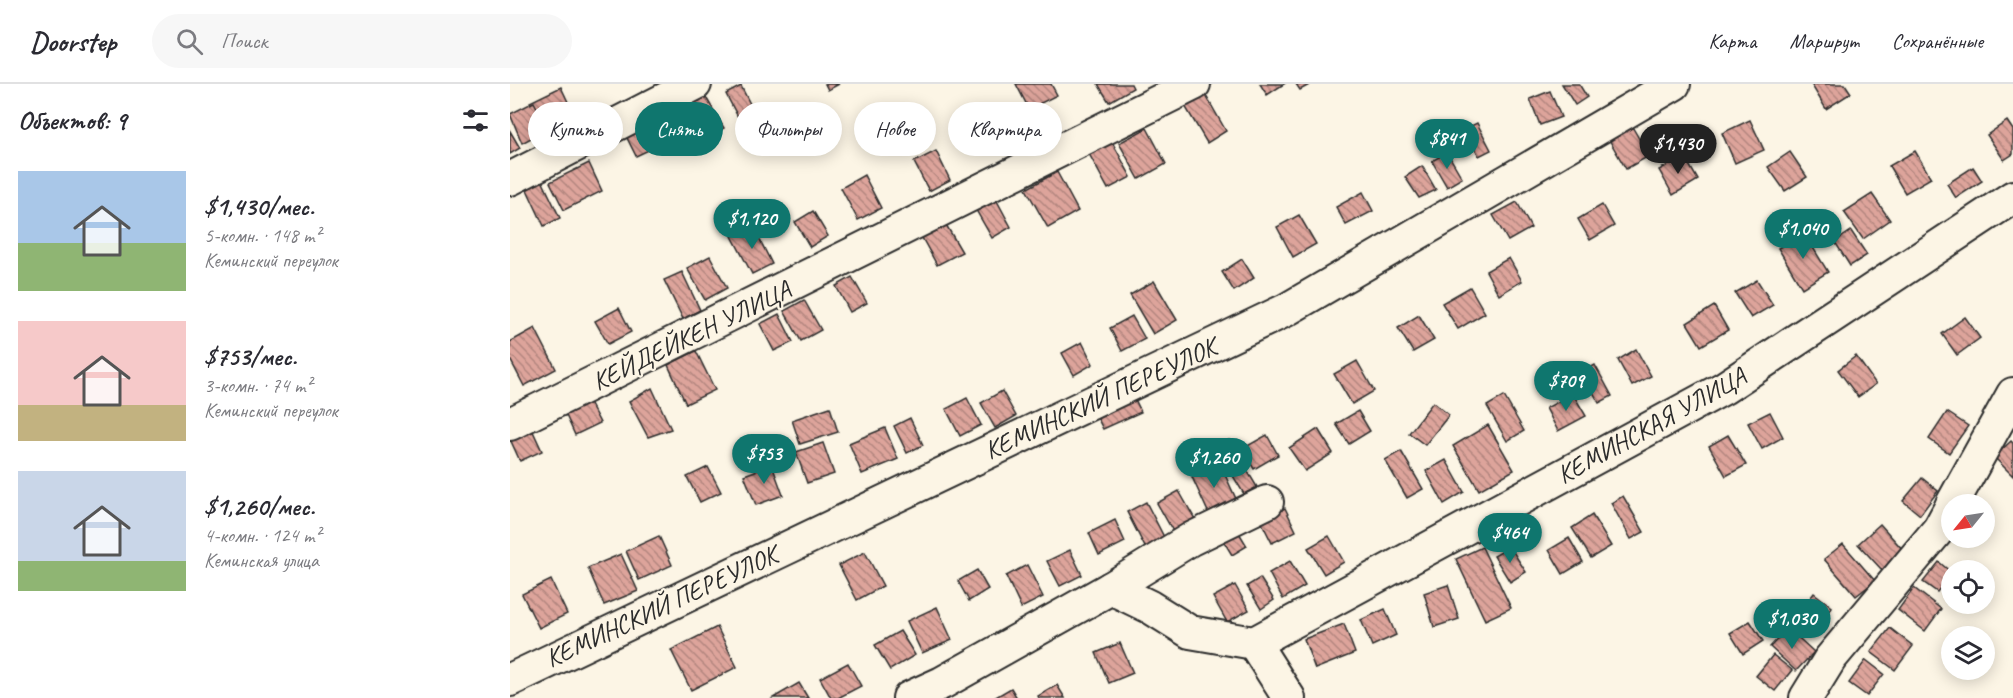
<!DOCTYPE html>
<html lang="ru">
<head>
<meta charset="utf-8">
<style>
	:root { --surface:#fff; --page:#f7f7f7; --text:#2b2b33; --muted:#7c7c81; --line:#e1e1e2; --accent:#0f766e }
	body { margin:0; font-family:Caveat,sans-serif; background:var(--page); color:var(--text); height:100vh; display:flex; flex-direction:column; font-size:22px; white-space:nowrap }
	* { box-sizing:border-box; margin:0 }
	p { font-size:20px; color:var(--muted) }
	.icon { flex:none; width:33px; height:33px; fill:none; stroke:currentColor; stroke-width:2; stroke-linecap:round; stroke-linejoin:round }
	.map { position:relative; flex:1; overflow:hidden }
	.sheet { display:flex; flex-direction:column; background:var(--surface); width:510px }
	.sheet>* { flex:none }
	.banner { position:absolute; left:18px; top:18px; width:570px; height:54px; display:flex; gap:12px }
	.needle { width:39px; rotate:240deg }
	.controls { position:absolute; left:1431px; top:410px; display:grid; gap:12px }
	.controls a { display:grid; place-items:center; width:54px; height:54px; border-radius:50%; background:var(--surface); box-shadow:0 3px 15px #0003; font-size:30px }
	.price { position:absolute; translate:-50% -51px; padding:0 14px; border-radius:21px; background:var(--accent); color:#fff; font-size:20px; line-height:39px; filter:drop-shadow(0 2px 3px #0008) }
	.price::after { content:''; position:absolute; left:50%; top:36px; width:18px; height:14px; margin-left:-9px; background:inherit; clip-path:polygon(0 0,100% 0,50% 100%) }
	.price.on { background:#222; color:#fff }
	ul { padding:0; list-style:none }
	li { display:flex; align-items:center; gap:18px; height:150px; padding:0 18px }
	li span { display:grid; place-items:center; flex:none; width:168px; height:120px; border-radius:0px; color:#555 }
	li>.icon { margin-inline-start:auto }
	span .icon { width:72px; height:72px; fill:#fffc; stroke-width:1 }
	li b { font-size:26px }
	h2 { display:flex; justify-content:space-between; align-items:center; height:72px; padding:0 18px; font-size:26px }
	.pill { padding:0 21px; border-radius:27px; background:var(--surface); box-shadow:0 3px 15px #0003; font-size:21px; line-height:54px }
	.pill.on { background:var(--accent); color:#fff }
	header { display:flex; align-items:center; gap:36px; box-sizing:border-box; height:84px; padding:0 30px; background:var(--surface); border-bottom:2px solid var(--line) }
	header strong { font-size:28px }
	nav { display:flex; gap:33px; margin-inline-start:auto; font-size:21px }
	.search { width:420px; height:54px; background:var(--page); display:flex; align-items:center; gap:15px; box-sizing:border-box; padding:0 21px; border-radius:33px; color:var(--muted); font-size:22px }
	main { display:flex; flex:1; min-height:0 }
	.map>svg:first-child { display:block }
</style>
</head>
<body>
<header>
<strong>Doorstep</strong>
<div class="search"><svg class="icon" aria-label="search" viewBox="0 0 24 24"><circle cx="10" cy="10" r="6"/><path d="M15 15l6 6"/></svg>Поиск</div>
<nav><a>Карта</a><a>Маршрут</a><a>Сохранённые</a></nav>
</header>
<main>
<section class="sheet">
<h2>Объектов: 9<svg class="icon" aria-label="filters" viewBox="0 0 24 24"><path d="M4 7h16M4 17h16"/><circle cx="9" cy="7" r="2"/><circle cx="15" cy="17" r="2"/></svg></h2>
<ul>
<li><span style="background:linear-gradient(#a9c7e8 60%,#8fb573 0)"><svg class="icon" aria-label="home" viewBox="0 0 24 24"><path d="M3 11l9-7 9 7M6 9v11h12V9"/></svg></span><div><b>$1,430/мес.</b><p>5-комн. · 148 m²</p><p>Кеминский переулок</p></div></li>
<li><span style="background:linear-gradient(#f6c9c9 70%,#c2b280 0)"><svg class="icon" aria-label="home" viewBox="0 0 24 24"><path d="M3 11l9-7 9 7M6 9v11h12V9"/></svg></span><div><b>$753/мес.</b><p>3-комн. · 74 m²</p><p>Кеминский переулок</p></div></li>
<li><span style="background:linear-gradient(#c9d6e8 75%,#8fb573 0)"><svg class="icon" aria-label="home" viewBox="0 0 24 24"><path d="M3 11l9-7 9 7M6 9v11h12V9"/></svg></span><div><b>$1,260/мес.</b><p>4-комн. · 124 m²</p><p>Кеминская улица</p></div></li>
</ul>
</section>
<div class="map">
<svg width="1503" height="614" viewBox="0 0 1503 614">
	<defs>
		<pattern id="building-back-hatch" width="6" height="6" patternUnits="userSpaceOnUse" patternTransform="scale(1.5)"><rect width="6" height="6" fill="#dda49b"/><path d="M-1 5l2 2M0 0l6 6M5-1l2 2" fill="none" stroke="#b3867f"/></pattern>
	</defs>
	<rect width="100%" height="100%" fill="#fcf5e5"/>
	<filter id="ink" filterUnits="userSpaceOnUse"><feTurbulence type="fractalNoise" baseFrequency=".0167" numOctaves="2"/><feDisplacementMap in="SourceGraphic" scale="12" xChannelSelector="R" yChannelSelector="G"/><feConvolveMatrix kernelMatrix="1 2 1 2 8 2 1 2 1" color-interpolation-filters="sRGB"/></filter>
	<g filter="url(#ink)">
		<g fill="url(#building-back-hatch)" stroke="#2b2b2b" stroke-width="1.5">
			<path d="M315,0H329L318,6Z"/>
			<path d="M506,0H541L547,11L519,25Z"/>
			<path d="M588,0H621L623,4L599,18Z"/>
			<path d="M750,0H774L757,11Z"/>
			<path d="M786,0H801L790,6Z"/>
			<path d="M1052,0H1069L1077,13L1065,21Z"/>
			<path d="M1301,0H1335L1341,9L1316,25Z"/>
			<path d="M231,2L243,26L228,33L216,10Z"/>
			<path d="M51,3L66,35L36,50L20,18Z"/>
			<path d="M1040,7L1051,33L1030,41L1020,15Z"/>
			<path d="M194,10L214,44L194,56L174,22Z"/>
			<path d="M695,10L716,47L697,59L675,22Z"/>
			<path d="M24,18L38,45L12,59L0,30Z"/>
			<path d="M504,24L517,46L499,56L487,34Z"/>
			<path d="M150,31L162,55L126,72L114,48Z"/>
			<path d="M1240,36L1254,66L1225,79L1212,49Z"/>
			<path d="M1497,37L1503,46V70L1494,76L1477,51Z"/>
			<path d="M967,39L981,66L969,72L955,45Z"/>
			<path d="M1120,39L1139,72L1116,85L1097,52Z"/>
			<path d="M637,44L656,80L629,95L609,59Z"/>
			<path d="M0,47L10,64L0,70Z"/>
			<path d="M600,54L621,93L598,105L577,66Z"/>
			<path d="M426,67L440,96L419,107L404,78Z"/>
			<path d="M1405,67L1421,94L1395,109L1379,82Z"/>
			<path d="M937,68L952,94L937,103L922,77Z"/>
			<path d="M1280,68L1297,93L1275,107L1258,83Z"/>
			<path d="M1174,72L1188,96L1163,111L1149,86Z"/>
			<path d="M79,79L92,107L54,126L40,98Z"/>
			<path d="M912,82L926,106L909,114L895,93Z"/>
			<path d="M1463,83L1472,97L1446,114L1437,100Z"/>
			<path d="M547,88L568,127L538,144L516,105Z"/>
			<path d="M29,90L50,134L34,142L13,97Z"/>
			<path d="M354,91L371,124L348,136L331,104Z"/>
			<path d="M853,108L863,127L836,141L826,123Z"/>
			<path d="M1362,110L1380,136L1353,155L1334,128Z"/>
			<path d="M486,115L501,143L482,154L466,126Z"/>
			<path d="M1007,118L1021,144L998,157L983,131Z"/>
			<path d="M1092,121L1104,142L1080,156L1068,135Z"/>
			<path d="M303,127L318,152L300,163L285,138Z"/>
			<path d="M789,131L806,160L783,173L767,143Z"/>
			<path d="M435,139L452,168L427,181L411,152Z"/>
			<path d="M243,142L262,180L242,190L222,152Z"/>
			<path d="M1341,147L1357,171L1340,182L1325,158Z"/>
			<path d="M1294,149L1318,188L1292,204L1268,164Z"/>
			<path d="M200,172L217,204L195,216L177,184Z"/>
			<path d="M999,174L1012,197L989,211L976,187Z"/>
			<path d="M732,175L744,194L724,207L712,188Z"/>
			<path d="M172,188L190,226L173,235L154,196Z"/>
			<path d="M342,193L357,219L340,228L326,202Z"/>
			<path d="M1247,196L1263,221L1241,234L1225,209Z"/>
			<path d="M644,197L667,236L643,250L620,211Z"/>
			<path d="M960,203L975,229L948,245L932,219Z"/>
			<path d="M294,216L311,246L291,257L274,227Z"/>
			<path d="M1204,222L1218,246L1191,262L1177,239Z"/>
			<path d="M109,224L121,248L98,260L85,237Z"/>
			<path d="M269,230L283,258L264,267L250,240Z"/>
			<path d="M909,231L924,256L903,268L888,244Z"/>
			<path d="M622,232L635,255L612,267L600,244Z"/>
			<path d="M1455,233L1470,254L1447,271L1432,250Z"/>
			<path d="M25,244L46,285L14,302L0,275V258Z"/>
			<path d="M572,258L583,280L564,291L552,269Z"/>
			<path d="M1126,265L1141,292L1122,302L1108,276Z"/>
			<path d="M186,267L205,306L176,320L158,281Z"/>
			<path d="M1346,272L1366,300L1348,313L1328,286Z"/>
			<path d="M847,277L864,307L842,320L824,290Z"/>
			<path d="M1085,281L1102,312L1089,319L1072,288Z"/>
			<path d="M142,304L161,345L138,353L119,317Z"/>
			<path d="M492,307L506,332L485,344L471,319Z"/>
			<path d="M1063,310L1076,332L1048,347L1036,324Z"/>
			<path d="M994,312L1014,347L997,357L977,322Z"/>
			<path d="M624,313L631,328L593,345L586,331Z"/>
			<path d="M457,314L471,341L450,352L436,325Z"/>
			<path d="M78,316L90,339L65,351L54,327Z"/>
			<path d="M923,318L939,331L915,361L899,349Z"/>
			<path d="M320,323L328,348L290,360L282,336Z"/>
			<path d="M848,327L860,347L839,360L826,340Z"/>
			<path d="M1260,328L1273,353L1252,365L1238,339Z"/>
			<path d="M1437,328L1458,342L1439,369L1419,355Z"/>
			<path d="M400,334L413,361L397,369L384,342Z"/>
			<path d="M978,341L1004,386L969,406L943,362Z"/>
			<path d="M21,343L32,367L10,377L0,355Z"/>
			<path d="M375,344L388,375L352,390L339,359Z"/>
			<path d="M808,345L823,369L795,387L779,364Z"/>
			<path d="M757,351L768,371L744,385L732,365Z"/>
			<path d="M1218,351L1236,381L1216,392L1199,362Z"/>
			<path d="M719,356L747,403L734,410L706,364Z"/>
			<path d="M1501,357L1503,359V392L1484,373Z"/>
			<path d="M313,359L324,390L297,399L286,368Z"/>
			<path d="M891,367L913,405L897,414L875,376Z"/>
			<path d="M936,376L954,408L934,420L916,387Z"/>
			<path d="M710,380L727,417L699,430L682,393Z"/>
			<path d="M262,381L273,411L246,421L234,391Z"/>
			<path d="M198,383L211,408L190,418L177,393Z"/>
			<path d="M1412,394L1428,407L1410,431L1393,417Z"/>
			<path d="M669,407L686,437L664,449L647,419Z"/>
			<path d="M1113,412L1134,448L1121,455L1101,419Z"/>
			<path d="M636,418L656,457L637,467L617,428Z"/>
			<path d="M775,424L786,447L762,459L751,437Z"/>
			<path d="M1082,431L1101,462L1081,474L1062,444Z"/>
			<path d="M605,436L615,458L589,471L579,449Z"/>
			<path d="M722,437L737,462L722,471L707,446Z"/>
			<path d="M1370,440L1394,467L1372,486L1348,460Z"/>
			<path d="M149,452L162,481L129,496L116,467Z"/>
			<path d="M819,452L834,478L814,490L798,464Z"/>
			<path d="M1059,454L1073,478L1053,490L1039,466Z"/>
			<path d="M1333,460L1365,497L1346,512L1314,475Z"/>
			<path d="M972,463L1001,524L975,536L946,475Z"/>
			<path d="M1000,463L1016,488L1000,498L984,472Z"/>
			<path d="M560,466L572,491L550,502L537,477Z"/>
			<path d="M355,468L373,502L347,516L329,481Z"/>
			<path d="M111,470L128,507L94,521L78,484Z"/>
			<path d="M780,477L795,502L773,515L759,489Z"/>
			<path d="M1429,478L1442,489L1427,508L1413,498Z"/>
			<path d="M517,481L533,513L511,524L496,492Z"/>
			<path d="M467,486L478,505L459,517L448,497Z"/>
			<path d="M750,494L764,516L751,525L737,502Z"/>
			<path d="M41,496L57,530L29,544L12,510Z"/>
			<path d="M725,501L739,526L717,538L703,513Z"/>
			<path d="M938,501L949,535L924,543L914,509Z"/>
			<path d="M1404,504L1431,525L1415,547L1388,526Z"/>
			<path d="M1304,509L1322,523L1309,540L1291,526Z"/>
			<path d="M427,523L442,556L412,569L397,537Z"/>
			<path d="M875,525L886,551L862,562L851,536Z"/>
			<path d="M1240,537L1253,557L1233,570L1220,549Z"/>
			<path d="M834,540L845,569L805,585L794,555Z"/>
			<path d="M207,543L227,583L181,606L161,566Z"/>
			<path d="M1278,544L1304,568L1286,587L1260,563Z"/>
			<path d="M1380,544L1403,562L1385,586L1361,568Z"/>
			<path d="M390,547L405,571L380,586L365,561Z"/>
			<path d="M610,559L623,589L599,599L586,569Z"/>
			<path d="M1263,571L1282,586L1265,607L1246,592Z"/>
			<path d="M1356,576L1374,590L1357,612L1339,599Z"/>
			<path d="M338,579L351,602L328,614H321L310,594Z"/>
			<path d="M289,599L298,614H263Z"/>
			<path d="M547,601L555,614H529L528,612Z"/>
			<path d="M501,604L507,614H484Z"/>
		</g>
		<g fill="none" stroke-linecap="round" stroke-linejoin="round">
			<defs>
				<g id="minor">
					<path d="M0,95L185,0"/>
					<path d="M0,340L684,0"/>
					<path d="M1442,420L1503,310"/>
					<path d="M601,504L640,523L680,548L744,559L1214,304L1503,113"/>
					<path d="M744,559L779,614"/>
					<path d="M0,596L776,226L1164,0"/>
					<path d="M399,614L432,599L601,504L681,455L757,418"/>
					<path d="M1296,614L1320,575L1429,445L1442,421"/>
				</g>
			</defs>
			<use href="#minor" stroke="#2b2b2b" stroke-width="36"/>
			<use href="#minor" stroke="#fcf5e5" stroke-width="32"/>
		</g>
	</g>
	<g text-anchor="middle" stroke-width="4.5" stroke-linejoin="round" paint-order="stroke">
		<g font-size="26" fill="#2b2b2b" stroke="#fcf5e5">
			<text transform="translate(181 251) rotate(-26)" y="9">КЕЙДЕЙКЕН УЛИЦА</text>
			<text transform="translate(590 314) rotate(-25)" y="9">КЕМИНСКИЙ ПЕРЕУЛОК</text>
			<text transform="translate(1141 341) rotate(-29)" y="9">КЕМИНСКАЯ УЛИЦА</text>
			<text transform="translate(151 522) rotate(-25)" y="9">КЕМИНСКИЙ ПЕРЕУЛОК</text>
		</g>
	</g>
</svg>
<div class="controls">
<a><svg class="needle" viewBox="-14 -14 28 28"><path d="M0-13l5 13h-10z" fill="#e53935"/><path d="M0 13l5-13h-10z" fill="#7c7c81"/></svg></a>
<a><svg class="icon" aria-label="locate" viewBox="0 0 24 24"><circle cx="12" cy="12" r="6"/><path d="M12 2v4M12 18v4M2 12h4M18 12h4"/></svg></a>
<a><svg class="icon" aria-label="layers" viewBox="0 0 24 24"><path d="M12 4l9 5-9 5-9-5zM3 14l9 5 9-5"/></svg></a>
</div>
<b class="price" style="left:937px;top:86px">$841</b>
<b class="price on" style="left:1168px;top:91px">$1,430</b>
<b class="price" style="left:242px;top:166px">$1,120</b>
<b class="price" style="left:1293px;top:176px">$1,040</b>
<b class="price" style="left:1056px;top:328px">$709</b>
<b class="price" style="left:254px;top:401px">$753</b>
<b class="price" style="left:704px;top:405px">$1,260</b>
<b class="price" style="left:1000px;top:480px">$464</b>
<b class="price" style="left:1282px;top:566px">$1,030</b>
<div class="banner">
<a class="pill">Купить</a>
<a class="pill on">Снять</a>
<a class="pill">Фильтры</a>
<a class="pill">Новое</a>
<a class="pill">Квартира</a>
</div>
</div>
</main>
</body>
</html>
